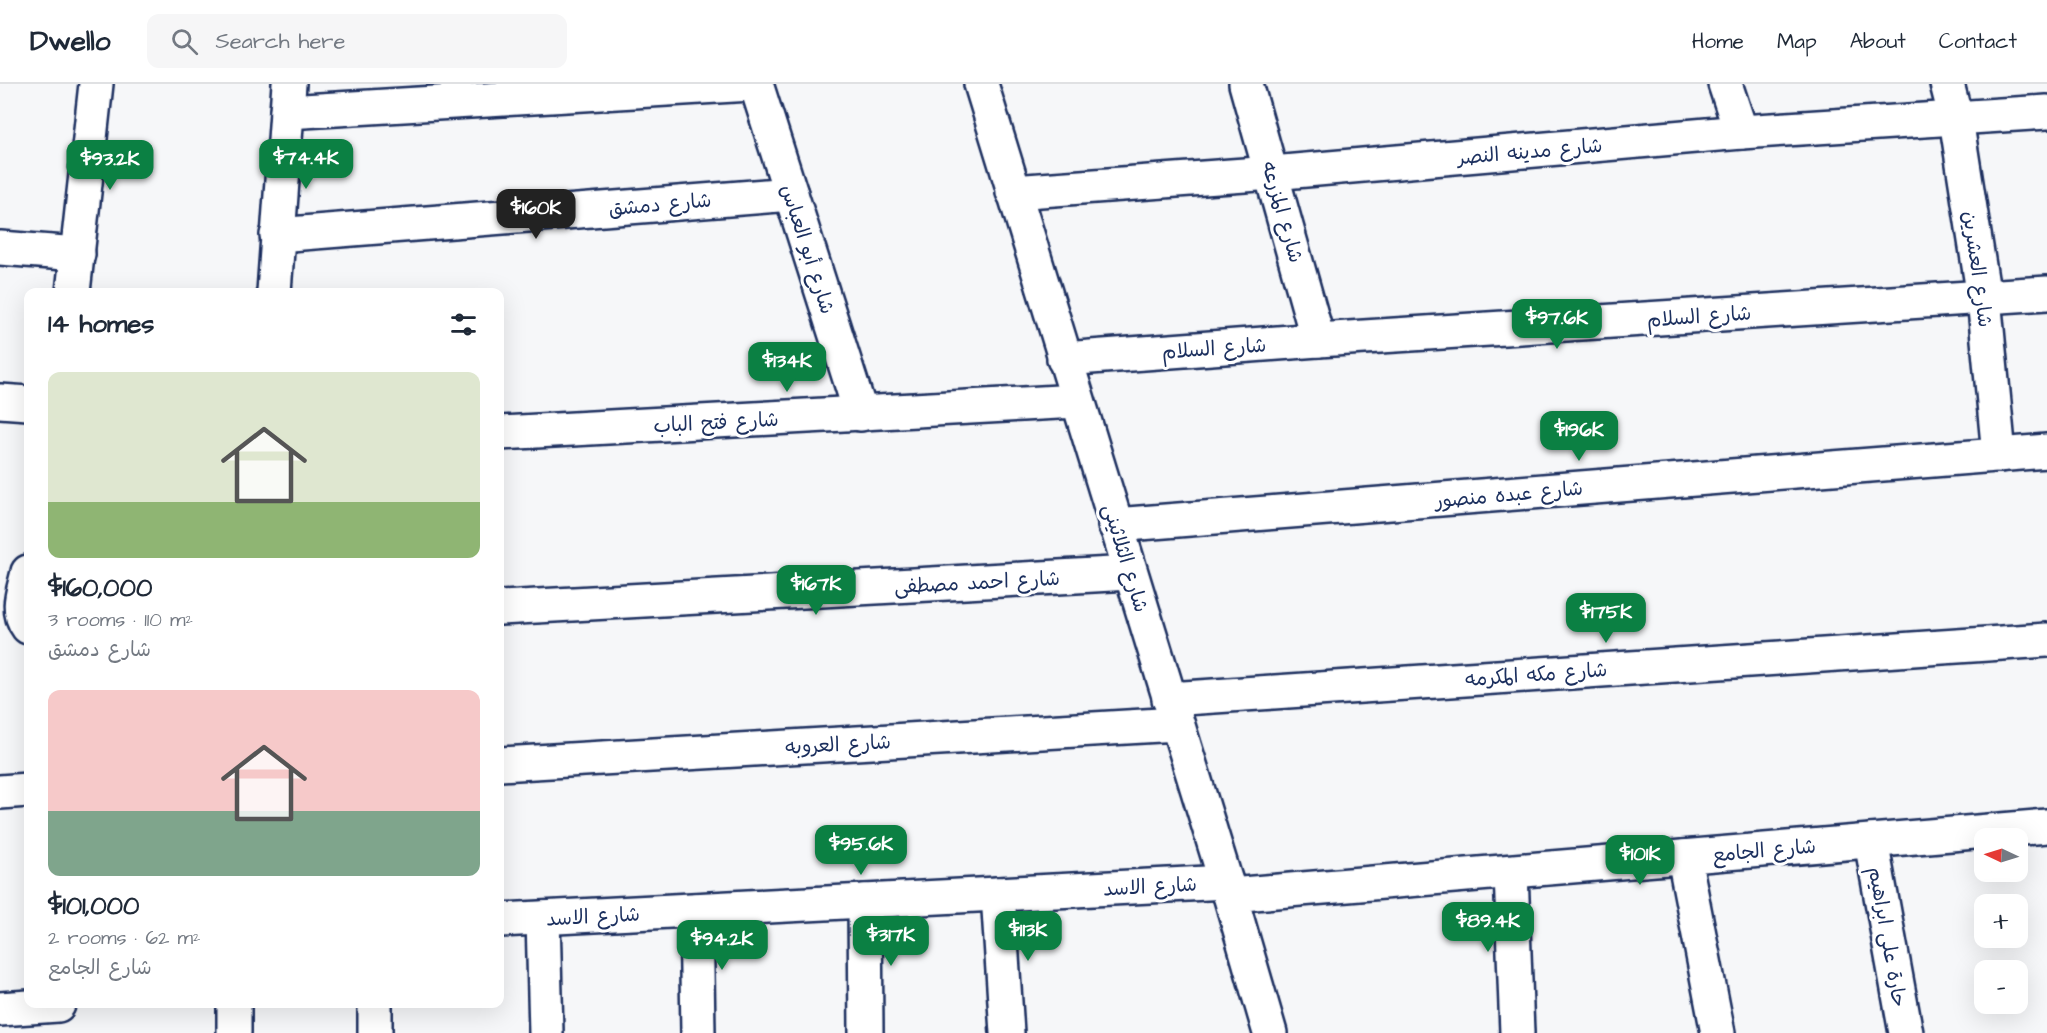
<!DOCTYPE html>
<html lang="en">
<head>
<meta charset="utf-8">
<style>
	:root { --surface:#fff; --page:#f6f6f7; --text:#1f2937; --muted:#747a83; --line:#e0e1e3; --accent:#0b8043 }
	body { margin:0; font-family:"Architects Daughter","Playpen Sans Arabic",sans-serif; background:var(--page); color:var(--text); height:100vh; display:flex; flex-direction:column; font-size:22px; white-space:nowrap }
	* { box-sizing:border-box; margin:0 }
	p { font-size:20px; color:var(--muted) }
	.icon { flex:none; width:33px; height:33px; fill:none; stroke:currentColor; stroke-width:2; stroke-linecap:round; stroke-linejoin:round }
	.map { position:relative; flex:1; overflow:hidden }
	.drawer { position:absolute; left:24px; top:204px; width:480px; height:720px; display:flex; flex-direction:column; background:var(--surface); border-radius:12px; box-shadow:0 6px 24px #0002 }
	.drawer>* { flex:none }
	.needle { width:39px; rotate:274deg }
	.buttons { position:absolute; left:1974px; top:744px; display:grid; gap:12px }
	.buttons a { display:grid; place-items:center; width:54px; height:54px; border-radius:12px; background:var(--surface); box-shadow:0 6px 24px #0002; font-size:30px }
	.price { position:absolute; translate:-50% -51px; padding:0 14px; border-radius:12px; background:var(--accent); color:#fff; font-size:20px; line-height:39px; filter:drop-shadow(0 2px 3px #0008) }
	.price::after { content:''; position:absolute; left:50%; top:36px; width:18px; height:14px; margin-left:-9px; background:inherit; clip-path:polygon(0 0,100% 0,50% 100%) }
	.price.active { background:#222; color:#fff }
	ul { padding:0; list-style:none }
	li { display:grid; align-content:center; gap:12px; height:318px; padding:0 24px }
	li span { display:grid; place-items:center; height:186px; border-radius:12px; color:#555 }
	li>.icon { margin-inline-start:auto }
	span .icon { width:108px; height:108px; fill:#fffc; stroke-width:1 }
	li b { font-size:26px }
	h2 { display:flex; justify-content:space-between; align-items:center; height:72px; padding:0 24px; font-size:26px }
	header { display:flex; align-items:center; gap:36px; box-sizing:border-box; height:84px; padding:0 30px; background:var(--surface); border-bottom:2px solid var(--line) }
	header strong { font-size:28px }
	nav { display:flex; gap:33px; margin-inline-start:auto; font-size:21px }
	.search { width:420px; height:54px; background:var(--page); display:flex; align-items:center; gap:15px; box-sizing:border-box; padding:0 21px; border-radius:12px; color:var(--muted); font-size:22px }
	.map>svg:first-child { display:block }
</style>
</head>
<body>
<header>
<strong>Dwello</strong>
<div class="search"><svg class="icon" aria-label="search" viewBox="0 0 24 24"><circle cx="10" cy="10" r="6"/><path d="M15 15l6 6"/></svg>Search here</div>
<nav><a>Home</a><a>Map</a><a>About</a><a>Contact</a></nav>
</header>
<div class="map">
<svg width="2047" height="949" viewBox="0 0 2047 949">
	<rect width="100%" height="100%" fill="#f6f7f9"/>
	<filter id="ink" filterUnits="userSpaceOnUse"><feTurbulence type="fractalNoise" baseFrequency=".0167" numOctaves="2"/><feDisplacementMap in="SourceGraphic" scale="12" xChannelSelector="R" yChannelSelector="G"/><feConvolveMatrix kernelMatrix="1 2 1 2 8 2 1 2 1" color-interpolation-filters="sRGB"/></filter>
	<g filter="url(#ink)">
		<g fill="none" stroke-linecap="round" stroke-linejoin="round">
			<defs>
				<g id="minor">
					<path d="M756,0L861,330"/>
					<path d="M981,0L1230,811L1270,949"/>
					<path d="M1246,0L1318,256"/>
					<path d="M1725,0L1741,48"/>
					<path d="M1947,0L1956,35L1984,214L1999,371"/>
					<path d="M287,28L751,0"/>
					<path d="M1013,108L1272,89L1741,48L2047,28"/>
					<path d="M277,151L791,110"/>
					<path d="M0,164L78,170"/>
					<path d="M73,208L96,0"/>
					<path d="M274,208L289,0"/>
					<path d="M1064,275L1318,256L2047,209"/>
					<path d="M0,317L28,319"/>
					<path d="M500,349L1077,317"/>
					<path d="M1115,441L2047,367"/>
					<path d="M28,488C24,507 15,526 28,543"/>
					<path d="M500,524L1130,489"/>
					<path d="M1169,615L2047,556"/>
					<path d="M500,680L1177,640"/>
					<path d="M0,708L28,706"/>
					<path d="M1871,757L1906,949"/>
					<path d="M1684,773L1718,949"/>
					<path d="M1511,788L1517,949"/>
					<path d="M998,810L1007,949"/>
					<path d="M1230,811L2047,742"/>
					<path d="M865,817L866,949"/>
					<path d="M696,826L698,949"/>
					<path d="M543,834L546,949"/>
					<path d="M500,836L1226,798"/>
					<path d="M0,925L58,921"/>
					<path d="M234,949V920"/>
					<path d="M375,949V920"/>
				</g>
			</defs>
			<use href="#minor" stroke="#1b2f5e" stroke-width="38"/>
			<use href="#minor" stroke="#fff" stroke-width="33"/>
		</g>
	</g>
	<g text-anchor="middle" stroke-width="6" stroke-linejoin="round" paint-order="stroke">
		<g font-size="20" fill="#1b2f5e" stroke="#fff">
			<text transform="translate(1530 67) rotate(-5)" y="7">شارع مدينه النصر</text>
			<text transform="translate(660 120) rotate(-5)" y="7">شارع دمشق</text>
			<text transform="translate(1283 128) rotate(74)" y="7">شارع المزرعه</text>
			<text transform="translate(808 165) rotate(72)" y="7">شارع أبو العباس</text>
			<text transform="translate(1978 185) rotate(82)" y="7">شارع العشرين</text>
			<text transform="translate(1699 232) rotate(-4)" y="7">شارع السلام</text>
			<text transform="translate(1214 264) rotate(-4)" y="7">شارع السلام</text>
			<text transform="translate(716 338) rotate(-3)" y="7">شارع فتح الباب</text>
			<text transform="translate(1509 410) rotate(-5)" y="7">شارع عبده منصور</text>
			<text transform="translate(1126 474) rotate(73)" y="7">شارع الثلاثينى</text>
			<text transform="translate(977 498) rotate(-3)" y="7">شارع احمد مصطفى</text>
			<text transform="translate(1536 590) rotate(-4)" y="7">شارع مكه المكرمه</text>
			<text transform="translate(838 660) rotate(-3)" y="7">شارع العروبه</text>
			<text transform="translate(1764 766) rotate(-5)" y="7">شارع الجامع</text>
			<text transform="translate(1150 802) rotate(-3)" y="7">شارع الاسد</text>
			<text transform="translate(593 832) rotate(-3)" y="7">شارع الاسد</text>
			<text transform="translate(1888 853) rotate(80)" y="7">حارة على ابراهيم</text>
		</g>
	</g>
</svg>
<div class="buttons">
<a><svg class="needle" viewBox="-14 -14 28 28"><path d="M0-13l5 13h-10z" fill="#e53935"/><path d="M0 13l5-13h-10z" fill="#747a83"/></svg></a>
<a>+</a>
<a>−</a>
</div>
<b class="price" style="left:306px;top:106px">$74.4K</b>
<b class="price" style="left:110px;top:107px">$93.2K</b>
<b class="price active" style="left:536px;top:156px">$160K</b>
<b class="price" style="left:1557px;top:266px">$97.6K</b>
<b class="price" style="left:787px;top:309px">$134K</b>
<b class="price" style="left:1579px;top:378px">$196K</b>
<b class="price" style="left:816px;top:532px">$167K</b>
<b class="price" style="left:1606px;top:560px">$175K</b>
<b class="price" style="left:861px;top:792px">$95.6K</b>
<b class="price" style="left:1640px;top:802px">$101K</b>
<b class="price" style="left:1488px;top:869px">$89.4K</b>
<b class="price" style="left:1028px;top:878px">$113K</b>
<b class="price" style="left:891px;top:883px">$317K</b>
<b class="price" style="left:722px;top:887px">$94.2K</b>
<section class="drawer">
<h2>14 homes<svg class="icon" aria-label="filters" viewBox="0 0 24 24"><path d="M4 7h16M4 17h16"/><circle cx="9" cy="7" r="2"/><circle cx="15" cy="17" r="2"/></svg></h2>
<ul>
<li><span style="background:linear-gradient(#dfe7d0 70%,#8fb573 0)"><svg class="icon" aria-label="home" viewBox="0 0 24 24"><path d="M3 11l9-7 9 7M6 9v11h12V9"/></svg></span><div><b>$160,000</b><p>3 rooms · 110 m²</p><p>شارع دمشق</p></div></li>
<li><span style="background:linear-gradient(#f6c9c9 65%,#7fa58c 0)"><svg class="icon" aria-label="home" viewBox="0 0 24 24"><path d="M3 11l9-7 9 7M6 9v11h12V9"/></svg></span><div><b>$101,000</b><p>2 rooms · 62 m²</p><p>شارع الجامع</p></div></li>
</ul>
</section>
</div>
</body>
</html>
